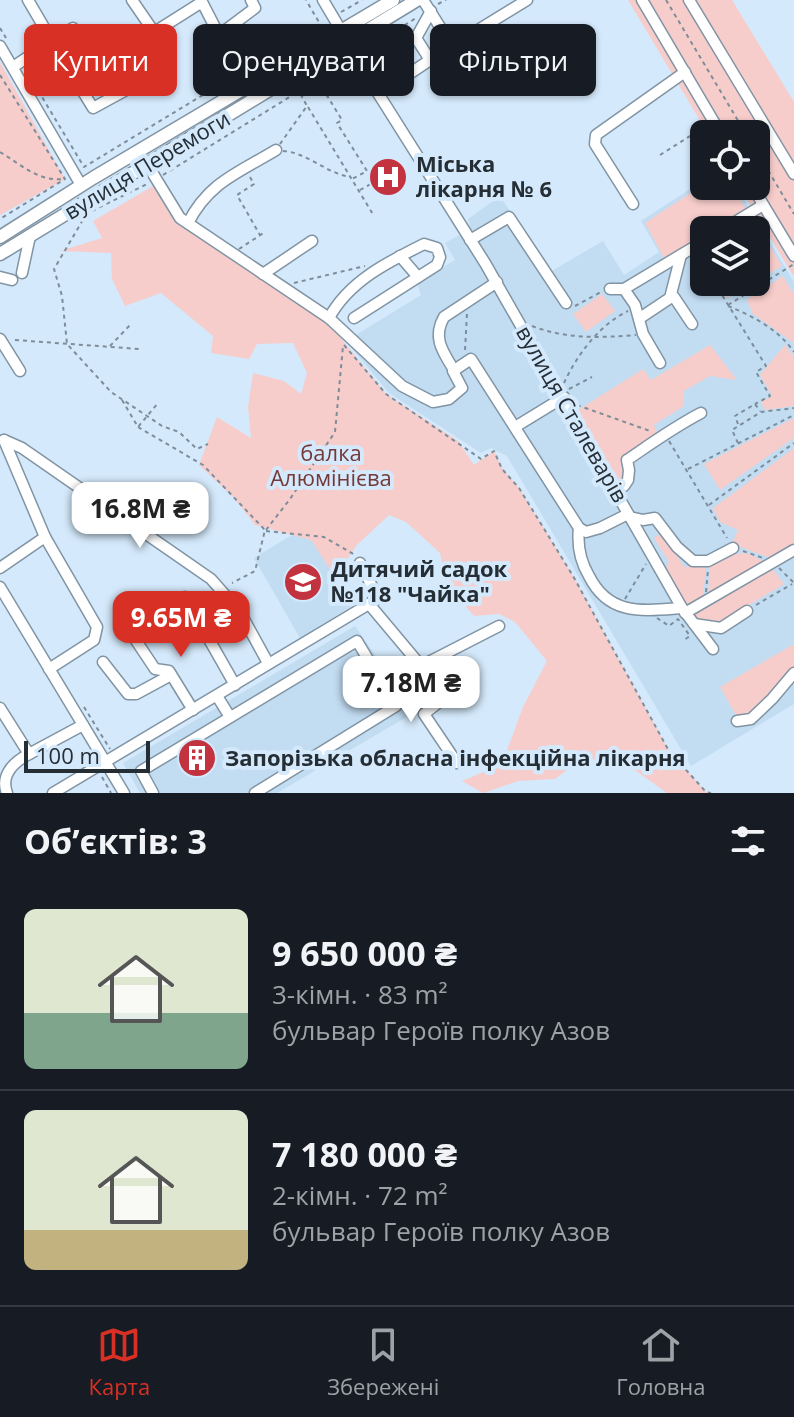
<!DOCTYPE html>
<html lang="uk">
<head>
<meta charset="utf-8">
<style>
	:root { --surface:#171b24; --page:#242831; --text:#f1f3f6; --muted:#9ea1a6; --line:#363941; --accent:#d93025 }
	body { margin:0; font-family:"Open Sans",sans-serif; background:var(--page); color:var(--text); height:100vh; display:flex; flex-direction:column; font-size:30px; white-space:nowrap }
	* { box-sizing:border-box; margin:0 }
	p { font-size:26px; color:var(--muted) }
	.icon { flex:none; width:44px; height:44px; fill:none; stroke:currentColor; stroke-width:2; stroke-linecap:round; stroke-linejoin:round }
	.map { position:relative; height:793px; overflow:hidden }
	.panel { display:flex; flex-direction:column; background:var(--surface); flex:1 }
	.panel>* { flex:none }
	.banner { position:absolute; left:24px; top:24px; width:746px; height:72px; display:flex; gap:16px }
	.tools { position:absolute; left:690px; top:120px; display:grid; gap:16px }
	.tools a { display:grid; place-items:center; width:80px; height:80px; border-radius:12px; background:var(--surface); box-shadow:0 2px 6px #0004; font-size:40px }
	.scale { position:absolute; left:24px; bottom:20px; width:126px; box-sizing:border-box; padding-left:8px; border:4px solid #262e35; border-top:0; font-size:22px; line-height:28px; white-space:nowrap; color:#262e35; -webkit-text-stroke:6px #d4e9fb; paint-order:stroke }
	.price { position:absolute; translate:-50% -68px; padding:0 18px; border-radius:16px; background:#fff; color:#222; font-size:26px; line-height:52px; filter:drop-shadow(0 2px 4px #0008) }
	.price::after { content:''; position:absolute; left:50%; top:48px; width:24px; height:18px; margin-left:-12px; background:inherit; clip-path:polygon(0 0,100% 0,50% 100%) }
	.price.active { background:var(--accent); color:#fff }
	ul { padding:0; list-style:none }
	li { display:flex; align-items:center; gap:24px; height:200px; padding:0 24px }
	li+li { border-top:2px solid var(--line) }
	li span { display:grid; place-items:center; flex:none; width:224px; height:160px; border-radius:12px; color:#555 }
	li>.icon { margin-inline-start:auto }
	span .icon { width:96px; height:96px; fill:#fffc; stroke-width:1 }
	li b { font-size:34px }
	h2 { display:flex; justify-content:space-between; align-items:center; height:96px; padding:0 24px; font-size:34px }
	.pill { padding:0 28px; border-radius:12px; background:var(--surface); box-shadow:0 2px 6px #0004; font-size:28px; line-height:72px }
	.pill.active { background:var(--accent); color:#fff }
	.dock { display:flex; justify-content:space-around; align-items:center; height:112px; border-top:2px solid var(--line); background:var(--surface); font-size:22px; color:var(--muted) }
	.dock a { display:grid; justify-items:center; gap:4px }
	.dock .active { color:var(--accent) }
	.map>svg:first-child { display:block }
</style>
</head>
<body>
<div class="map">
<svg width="794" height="793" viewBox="0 0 794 793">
	<rect width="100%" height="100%" fill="#d4e9fb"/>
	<g fill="#c2dcf2" fill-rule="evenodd">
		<path d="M704,180V186H736L794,282V704L691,766L507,456L491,448L481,453L389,393L346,341L421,295L417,283L455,260L445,243L470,229L468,219L500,196L550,272L603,241L624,275L659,252L641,221ZM704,230H756V282H704Z"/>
		<path d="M305,527L352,606L300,638L254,558Z"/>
		<path d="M355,626L415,712L277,793H140L123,763Z"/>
	</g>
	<g fill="#f7cdcb">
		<path d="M628,0H732L794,102V277L739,186H756V134H708Z"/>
		<path d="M0,62L65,179L0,215Z"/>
		<path d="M704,184L732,186L747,211L715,230H704V236L665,260L645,223Z"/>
		<path d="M153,186L175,222L326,320L386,394L458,441L474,465L494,451L502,468L519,488L573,576L669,751L706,792L711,793H667L636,771L603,760L575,764L555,779L518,781L483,793L462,781L502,764L523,707L547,661L515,622L499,614L474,616C457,597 444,578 440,553L406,522L389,515L357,545L335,577L311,540L255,525L234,498L199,465L217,417L251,438L248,407L253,373L284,381L301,394L307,373L293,343L257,344L249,359L211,353L213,336L161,293L125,306L112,279L111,253L60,251L102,238L93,221Z"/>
		<path d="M753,218L782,266L756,281V230H734Z"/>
		<path d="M783,276L794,295V343L752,313L747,299Z"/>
		<path d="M717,282H755L726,298Z"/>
		<path d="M602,294L615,311L586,332L573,314Z"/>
		<path d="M710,345L737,380L710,376L684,391V406L654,425L659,437L622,459L626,470L623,480L619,483L613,482L575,412L643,369L651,380Z"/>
		<path d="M785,345L794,357V406L765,410L761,402L772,396L760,375Z"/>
		<path d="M794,418V438L720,490L704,464Z"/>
		<path d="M794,448V547L773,559L738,546L733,541L738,530L720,522L713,508Z"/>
		<path d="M662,532L684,567L706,564L703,599L691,606L684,604L665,570L669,562L654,538Z"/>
		<path d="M747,553L767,563L708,596L710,563L733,554Z"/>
		<path d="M771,567L784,584L717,624H701L692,615Z"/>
		<path d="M794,644V668L749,716L737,717L720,687Z"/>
	</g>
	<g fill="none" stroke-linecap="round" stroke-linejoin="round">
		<defs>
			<g id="minor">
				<path d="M28,0L52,41L73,28"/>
				<path d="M132,0L154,32"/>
				<path d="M323,0L342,32"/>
				<path d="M423,0L452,46L527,0"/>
				<path d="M642,0L721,134"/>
				<path d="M689,0L794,174"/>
				<path d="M347,44L485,263L630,517L643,520L655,518L677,547L693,561H708L733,548"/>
				<path d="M0,46L81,185"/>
				<path d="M395,53L409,74L430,60L416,38L431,11"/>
				<path d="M13,67L52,41L93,108L126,90L107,62L202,2L219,35L255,8L251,0"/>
				<path d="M77,82L107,62"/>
				<path d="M147,164L180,218L329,318L402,386L433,402L449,399L462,388L453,371L471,359L579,528C577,546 580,561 589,576C609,616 642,611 682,608"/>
				<path d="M752,186L794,256"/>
				<path d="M633,204L595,144L596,135L685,72"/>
				<path d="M188,223C209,182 238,173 276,150"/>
				<path d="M722,230L763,205"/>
				<path d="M470,240L509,217L566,303"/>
				<path d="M400,256L418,277"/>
				<path d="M22,273L30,236"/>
				<path d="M263,274L312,241"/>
				<path d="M0,277L12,280"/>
				<path d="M610,289H624L704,241"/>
				<path d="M624,289L635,305L643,334L660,363"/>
				<path d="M670,298L674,297L692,324"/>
				<path d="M329,318C349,281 388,262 424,244L437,248L440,257L437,265L354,318"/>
				<path d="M640,318L670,298L681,255"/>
				<path d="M0,339L20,371"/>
				<path d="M454,370C443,352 432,338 444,317L497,282"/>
				<path d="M515,427L564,397"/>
				<path d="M4,440L22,448L211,579L240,612L268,663"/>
				<path d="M613,486H624L628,480L629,470L627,460C652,443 674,427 701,413"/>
				<path d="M630,517L682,608L713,649"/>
				<path d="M579,528L586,532L600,528L628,514"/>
				<path d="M45,537L97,627L94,640L49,669"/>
				<path d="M360,563L378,598L369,604"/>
				<path d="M0,568L45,537L4,440"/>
				<path d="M0,587L124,793"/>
				<path d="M185,597L235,685"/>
				<path d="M685,613L794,550"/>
				<path d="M694,624L721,628L747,611"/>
				<path d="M133,636L155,669L169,671L193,710"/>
				<path d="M103,662L128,694H136L171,675"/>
				<path d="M421,666L443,699L424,714L457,763"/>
				<path d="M217,696L230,717"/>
				<path d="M0,708L29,754L83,725"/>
				<path d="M737,721L751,719L772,699L794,673"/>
				<path d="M7,793C0,775 14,762 29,754"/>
				<path d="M53,793L369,604L421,666L499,626"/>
				<path d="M153,793L141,771L357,641L396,706L255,793"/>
			</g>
			<g id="major">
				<path d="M0,237L93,178L393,0"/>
				<path d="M0,254L417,0"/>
			</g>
		</defs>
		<use href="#minor" stroke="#8194a4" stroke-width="13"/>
		<use href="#major" stroke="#8194a4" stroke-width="15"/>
		<g stroke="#7e8d9a" stroke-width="2" stroke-dasharray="4 4" stroke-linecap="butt">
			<path d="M666,0L746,134"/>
			<path d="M438,4L446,0"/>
			<path d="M341,12L362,0"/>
			<path d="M0,28L6,38"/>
			<path d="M364,51L416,18"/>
			<path d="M0,75L65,179L0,219"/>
			<path d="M30,77L84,167L320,24L306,0"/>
			<path d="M318,81L342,120L337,123L367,171L352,179"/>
			<path d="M308,107L374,216"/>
			<path d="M280,144L307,106L300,93"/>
			<path d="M756,150L794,214"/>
			<path d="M283,151C306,152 326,173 350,177"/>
			<path d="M0,152C20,164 39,182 63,179"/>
			<path d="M660,155L706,126"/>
			<path d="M163,175L348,61"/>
			<path d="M250,177L254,184L237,195L260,235"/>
			<path d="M360,190L374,182"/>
			<path d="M92,211L147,184"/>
			<path d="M87,213L54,269L62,296L67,344L111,392L162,426L179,432L197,449L208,444"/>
			<path d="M239,249L265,232"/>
			<path d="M698,257L704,267"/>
			<path d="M714,282L766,366L756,372L770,396L755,404"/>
			<path d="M294,283L365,266"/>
			<path d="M728,305L794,264"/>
			<path d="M575,306L601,292"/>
			<path d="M728,306C753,316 779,330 794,352"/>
			<path d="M532,326C566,339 599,338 636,335"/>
			<path d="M15,340L139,349"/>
			<path d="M344,345L386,394L481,459L494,451L502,469L519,488L573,576L669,751L706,792L711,793"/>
			<path d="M110,346L132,323"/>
			<path d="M465,350L467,313"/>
			<path d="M564,383C577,355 599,325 628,311"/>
			<path d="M569,389L592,377"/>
			<path d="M122,400L138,427L158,403"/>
			<path d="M577,405L650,431"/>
			<path d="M738,424L735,416L755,404L760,411"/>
			<path d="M138,427L203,465L265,530L255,571L232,583"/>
			<path d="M669,441L727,538"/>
			<path d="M738,443L732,430L761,412L794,408"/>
			<path d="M688,469L794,415"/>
			<path d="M709,505L794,443"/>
			<path d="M266,530L290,499L335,432L343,346"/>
			<path d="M266,531L324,537L355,555"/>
			<path d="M743,551L763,558"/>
			<path d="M779,568L794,583"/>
			<path d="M706,592L708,570"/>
			<path d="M625,599L646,564"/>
			<path d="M756,605L792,584"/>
			<path d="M657,618L669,626L678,619L690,636L684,640"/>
			<path d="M84,707L110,749"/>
			<path d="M102,777L111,793"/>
		</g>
		<use href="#minor" stroke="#fff" stroke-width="10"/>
		<use href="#major" stroke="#fff" stroke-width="12"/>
	</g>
	<defs>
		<symbol id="hospital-disc" viewBox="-11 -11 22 22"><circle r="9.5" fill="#c3333f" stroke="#d4e9fb"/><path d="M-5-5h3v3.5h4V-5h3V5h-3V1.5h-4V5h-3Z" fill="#fff"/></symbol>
		<symbol id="school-disc" viewBox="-11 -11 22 22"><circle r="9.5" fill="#c3333f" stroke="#d4e9fb"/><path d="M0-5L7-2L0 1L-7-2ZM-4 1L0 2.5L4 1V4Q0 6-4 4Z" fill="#fff"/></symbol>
		<symbol id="building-disc" viewBox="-11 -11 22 22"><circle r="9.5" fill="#c3333f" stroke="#d4e9fb"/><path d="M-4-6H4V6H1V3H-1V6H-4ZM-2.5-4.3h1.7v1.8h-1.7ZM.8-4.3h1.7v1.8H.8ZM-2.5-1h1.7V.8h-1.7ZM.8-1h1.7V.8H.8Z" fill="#fff"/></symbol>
	</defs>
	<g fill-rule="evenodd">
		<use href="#hospital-disc" x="366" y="155" width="44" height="44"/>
		<use href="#school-disc" x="281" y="560" width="44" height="44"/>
		<use href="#building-disc" x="175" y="736" width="44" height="44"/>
	</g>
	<g text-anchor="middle" stroke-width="8" stroke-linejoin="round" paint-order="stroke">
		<g font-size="22" font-weight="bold" fill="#262e35" stroke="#d4e9fb" text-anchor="start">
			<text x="416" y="172">Мiська<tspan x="416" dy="25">лiкарня № 6</tspan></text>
			<text x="331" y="577">Дитячий садок<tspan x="331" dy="25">№118 "Чайка"</tspan></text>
			<text x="225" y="766">Запорізька обласна інфекційна лікарня</text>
		</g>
		<g font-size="22" fill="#262e35" stroke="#d4e9fb">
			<text transform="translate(147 165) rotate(-31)" y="8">вулиця Перемоги</text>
			<text transform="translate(572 414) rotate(60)" y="8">вулиця Сталеварів</text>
		</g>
		<g font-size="22" fill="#763939" stroke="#d4e9fb">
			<text x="331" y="461">балка<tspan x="331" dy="25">Алюмінієва</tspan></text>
		</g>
	</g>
</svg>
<div class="tools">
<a><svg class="icon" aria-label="locate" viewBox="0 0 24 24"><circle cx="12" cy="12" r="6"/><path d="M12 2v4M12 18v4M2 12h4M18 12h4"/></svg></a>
<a><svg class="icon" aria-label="layers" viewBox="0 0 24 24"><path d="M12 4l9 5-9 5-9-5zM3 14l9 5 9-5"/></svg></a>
</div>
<div class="scale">100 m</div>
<b class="price" style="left:140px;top:550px">16.8M ₴</b>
<b class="price active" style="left:181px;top:659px">9.65M ₴</b>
<b class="price" style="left:411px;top:724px">7.18M ₴</b>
<div class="banner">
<a class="pill active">Купити</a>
<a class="pill">Орендувати</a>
<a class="pill">Фільтри</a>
</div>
</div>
<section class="panel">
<h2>Об’єктів: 3<svg class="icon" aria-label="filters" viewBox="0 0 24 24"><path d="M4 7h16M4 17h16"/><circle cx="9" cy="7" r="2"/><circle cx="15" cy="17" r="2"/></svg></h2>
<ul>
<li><span style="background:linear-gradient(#dfe7d0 65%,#7fa58c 0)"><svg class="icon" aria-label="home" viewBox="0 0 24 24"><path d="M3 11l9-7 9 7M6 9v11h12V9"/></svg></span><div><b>9 650 000 ₴</b><p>3-кімн. · 83 m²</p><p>бульвар Героїв полку Азов</p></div></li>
<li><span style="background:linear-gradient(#dfe7d0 75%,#c2b280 0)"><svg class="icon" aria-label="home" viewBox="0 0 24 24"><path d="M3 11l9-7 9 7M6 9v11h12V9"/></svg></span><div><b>7 180 000 ₴</b><p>2-кімн. · 72 m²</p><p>бульвар Героїв полку Азов</p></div></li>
</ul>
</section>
<nav class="dock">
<a class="active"><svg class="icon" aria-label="map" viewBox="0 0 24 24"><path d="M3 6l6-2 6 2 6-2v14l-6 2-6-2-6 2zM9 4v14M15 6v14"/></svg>Карта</a>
<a><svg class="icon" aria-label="saved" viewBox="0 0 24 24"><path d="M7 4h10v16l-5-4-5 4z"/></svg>Збережені</a>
<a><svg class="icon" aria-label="home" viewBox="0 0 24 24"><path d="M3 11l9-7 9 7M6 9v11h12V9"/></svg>Головна</a>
</nav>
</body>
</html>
